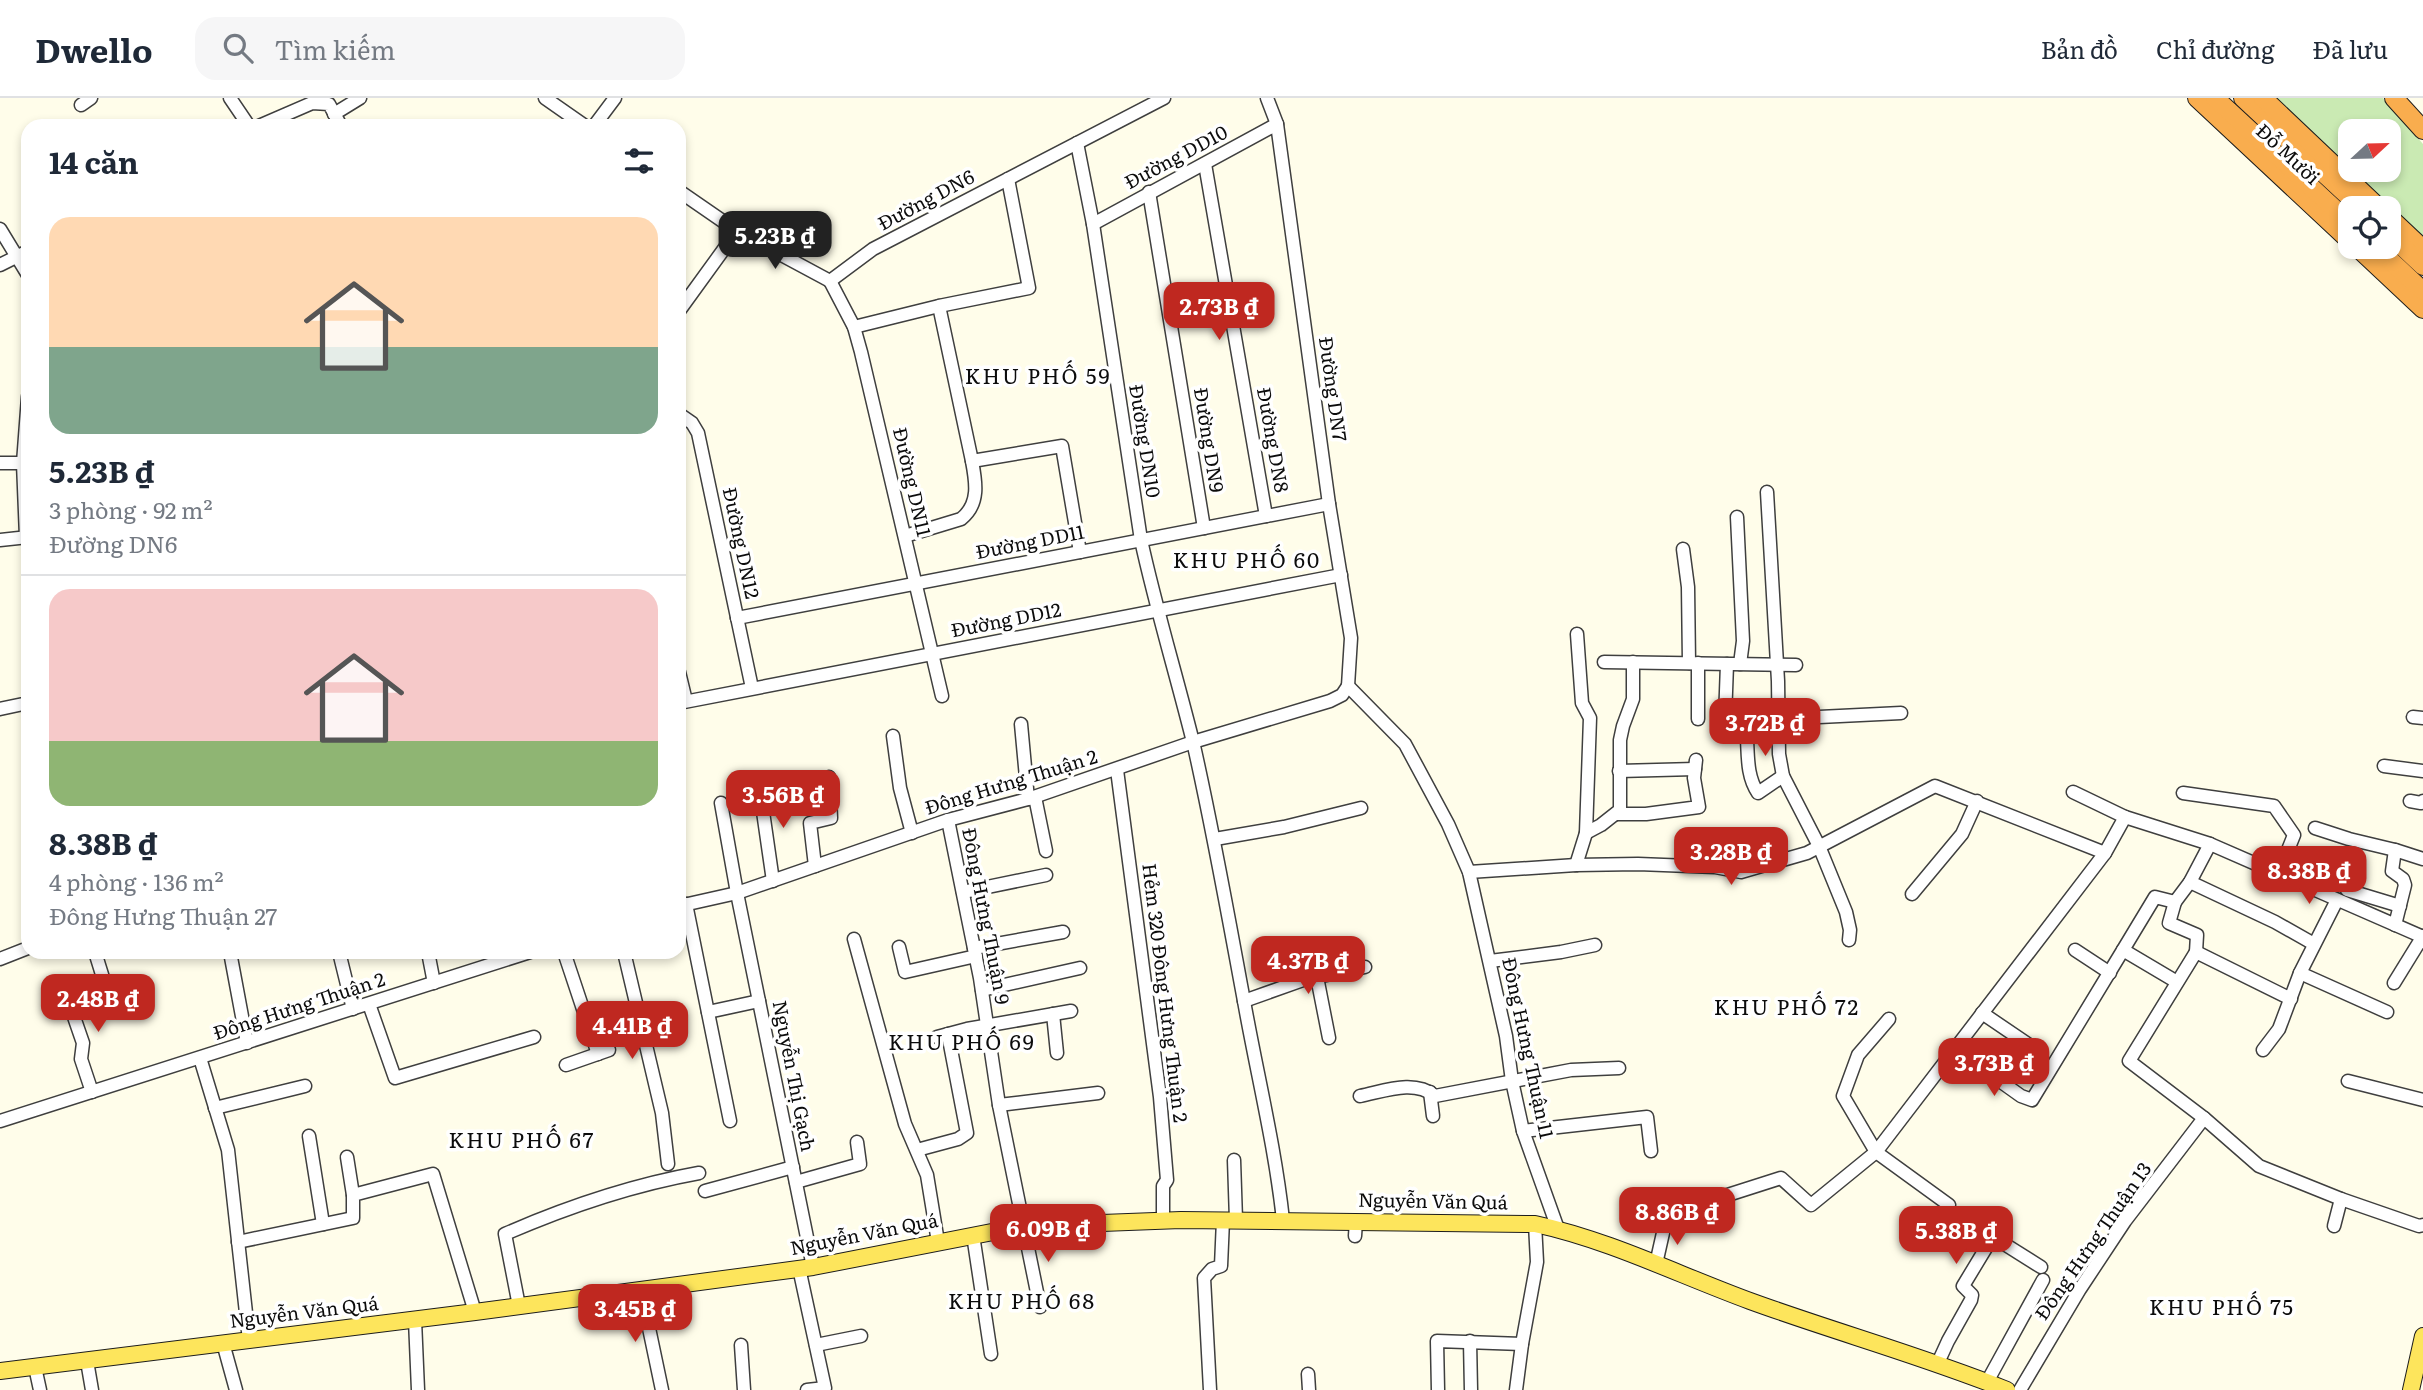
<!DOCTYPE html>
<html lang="vi">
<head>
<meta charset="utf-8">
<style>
	:root { --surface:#fff; --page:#f6f6f7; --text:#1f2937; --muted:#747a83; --line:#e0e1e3; --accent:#bf2820 }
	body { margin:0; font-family:Literata,serif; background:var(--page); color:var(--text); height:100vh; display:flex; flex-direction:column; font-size:26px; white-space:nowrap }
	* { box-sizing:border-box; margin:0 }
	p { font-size:23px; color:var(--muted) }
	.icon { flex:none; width:38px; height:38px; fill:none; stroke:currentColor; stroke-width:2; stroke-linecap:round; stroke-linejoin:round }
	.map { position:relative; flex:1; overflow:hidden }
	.sheet { position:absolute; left:21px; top:21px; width:665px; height:840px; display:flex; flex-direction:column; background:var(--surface); border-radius:21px; box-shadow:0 4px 10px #0003 }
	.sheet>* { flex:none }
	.needle { width:46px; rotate:68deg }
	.tools { position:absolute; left:2338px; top:21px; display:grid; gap:14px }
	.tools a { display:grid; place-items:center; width:63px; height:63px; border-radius:14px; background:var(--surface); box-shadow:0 4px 10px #0003; font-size:35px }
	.price { position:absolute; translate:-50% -60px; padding:0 16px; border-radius:14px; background:var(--accent); color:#fff; font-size:23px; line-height:46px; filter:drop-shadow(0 2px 4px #0008) }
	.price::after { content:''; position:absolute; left:50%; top:42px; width:21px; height:16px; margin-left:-10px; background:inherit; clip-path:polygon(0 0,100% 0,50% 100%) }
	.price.active { background:#222; color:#fff }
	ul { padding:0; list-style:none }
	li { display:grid; align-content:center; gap:14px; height:371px; padding:0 28px }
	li+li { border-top:2px solid var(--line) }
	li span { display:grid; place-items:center; height:217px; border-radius:21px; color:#555 }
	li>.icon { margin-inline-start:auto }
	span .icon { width:126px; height:126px; fill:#fffc; stroke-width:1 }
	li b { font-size:30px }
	h2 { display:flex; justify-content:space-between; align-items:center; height:84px; padding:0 28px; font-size:30px }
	header { display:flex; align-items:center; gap:42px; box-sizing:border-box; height:98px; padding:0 35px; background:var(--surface); border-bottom:2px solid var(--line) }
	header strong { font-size:33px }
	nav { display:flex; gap:38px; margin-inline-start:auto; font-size:24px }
	.search { width:490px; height:63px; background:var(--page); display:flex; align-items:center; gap:18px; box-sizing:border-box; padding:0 24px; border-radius:21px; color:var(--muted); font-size:26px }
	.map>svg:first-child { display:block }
</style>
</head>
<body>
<header>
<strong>Dwello</strong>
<div class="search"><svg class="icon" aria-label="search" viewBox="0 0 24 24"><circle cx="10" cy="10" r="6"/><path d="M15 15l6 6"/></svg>Tìm kiếm</div>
<nav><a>Bản đồ</a><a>Chỉ đường</a><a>Đã lưu</a></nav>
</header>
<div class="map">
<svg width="2423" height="1292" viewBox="0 0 2423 1292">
	<rect width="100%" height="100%" fill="#fffdea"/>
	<path fill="#caeab3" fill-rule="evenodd" d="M2267,0H2383L2423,46V145L2389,113V110H2386ZM2350,33H2389V72H2350Z"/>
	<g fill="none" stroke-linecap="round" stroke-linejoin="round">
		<defs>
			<g id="minor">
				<path d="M230,0L249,28"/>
				<path d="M545,0L585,28"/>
				<path d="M1267,0L1277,26L1329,406L1351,540L1348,588"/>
				<path d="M81,7L91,0"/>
				<path d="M334,16L360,0"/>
				<path d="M259,28L312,5L329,6L341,28"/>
				<path d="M594,28L615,0"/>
				<path d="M1077,45L1093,126L1141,442C1156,511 1177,579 1194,648C1213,732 1228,817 1244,903C1257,976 1275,1048 1283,1122"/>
				<path d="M1205,66L1266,418"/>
				<path d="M679,93L737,133L830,183"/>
				<path d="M1149,94L1204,430"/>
				<path d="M1093,126L1277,26"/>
				<path d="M0,131L28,177"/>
				<path d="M0,167L28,153"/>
				<path d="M830,183L854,229L861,254L942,598"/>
				<path d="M830,183L873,151L1164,0"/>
				<path d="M939,208L972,363L1062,348L1080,454"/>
				<path d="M679,213L737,133"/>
				<path d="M854,229L939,208L1029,190L1008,81"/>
				<path d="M679,316L692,325L698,335L752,590"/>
				<path d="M0,365H28"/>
				<path d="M1767,394L1778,583L1779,656L1783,678L1819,748L1846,814L1850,832L1849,842"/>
				<path d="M1737,419L1743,543L1740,566"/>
				<path d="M905,438L961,421C980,406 976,384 972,363"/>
				<path d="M26,439L23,365L28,299"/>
				<path d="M0,442L28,439"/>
				<path d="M1683,451L1688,489L1689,565"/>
				<path d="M737,520L1329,406"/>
				<path d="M1604,564L1796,567"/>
				<path d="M1698,565V621"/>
				<path d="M679,574L686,603"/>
				<path d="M1348,588L1405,646L1448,726L1469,774L1506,938L1512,983L1523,1033L1558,1131"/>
				<path d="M679,605L1341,477"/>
				<path d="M0,611L28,605"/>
				<path d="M2413,619L2423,620"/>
				<path d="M1725,621L1727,566"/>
				<path d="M1778,621L1901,615"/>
				<path d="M1021,626L1028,701"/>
				<path d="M893,638L900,690L912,735"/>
				<path d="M1747,641C1748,659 1747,679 1758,695L1783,678"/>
				<path d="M2384,668L2423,673"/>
				<path d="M1117,672L1160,999L1167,1082L1163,1088V1122"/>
				<path d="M1619,673L1695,671"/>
				<path d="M759,686L773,783"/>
				<path d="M2183,695L2274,708L2294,737L2278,777"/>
				<path d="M1035,699L1046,753"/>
				<path d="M2410,703L2421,705L2423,703"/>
				<path d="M721,705L737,795L813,1169"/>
				<path d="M1616,716H1646L1699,709L1694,680L1696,662"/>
				<path d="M2125,719L2210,746L2423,839"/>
				<path d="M948,722L980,880L999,1007L1040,1209"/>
				<path d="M2315,730L2349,741L2395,752L2392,773L2403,781L2405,787L2395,827"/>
				<path d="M1586,735L1601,727L1620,712V642L1623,628L1633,601V564"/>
				<path d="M1215,741L1284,729L1361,710"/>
				<path d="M2395,752L2423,761"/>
				<path d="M1576,767L1586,735L1590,620L1582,605L1577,536"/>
				<path d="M815,768L810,725L831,720L829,679"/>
				<path d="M1469,774L1576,767L1638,766L1715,769L1741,774L1807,755L1935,688L2105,755L2125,719L2073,694"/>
				<path d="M2190,784L2275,824L2314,846"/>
				<path d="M2347,792L2400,808"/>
				<path d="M963,794L1046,777"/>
				<path d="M1912,796L1962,736L1977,703"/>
				<path d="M2175,804L2169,825L2197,837L2196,854"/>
				<path d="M686,806L730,1023"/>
				<path d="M679,808L737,795L948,722L1028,701L1193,644L1330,603L1342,597L1348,588"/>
				<path d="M854,841L905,1026L927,1077L938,1144"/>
				<path d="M899,849L905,874L976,858"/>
				<path d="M974,850L1063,834"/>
				<path d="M2075,852L2110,875"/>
				<path d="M95,854L104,883"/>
				<path d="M230,854L247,945"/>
				<path d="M339,854L353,911"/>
				<path d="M428,854L434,885"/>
				<path d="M564,854L598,956"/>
				<path d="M624,854L662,1015L668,1066"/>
				<path d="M0,861L28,850"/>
				<path d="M1490,863L1561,854L1595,847"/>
				<path d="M2300,875L2387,914"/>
				<path d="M1317,879L1329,940"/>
				<path d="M2177,884L2123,852L2155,799L2175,804L2190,784L2210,746"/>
				<path d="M2394,885L2423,838"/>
				<path d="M64,890L83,945L81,961L92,994"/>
				<path d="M982,892L1080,870"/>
				<path d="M2291,901L2196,854L2129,963L2204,1020L2259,1068L2341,1101L2419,1128L2423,1127"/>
				<path d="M1244,903L1303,882L1365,869"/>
				<path d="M369,906L395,980L534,939"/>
				<path d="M708,914L759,903"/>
				<path d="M1982,915L2035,951"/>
				<path d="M1053,916L1057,955"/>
				<path d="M1889,921L1858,957L1843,998L1876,1054L1949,1107"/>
				<path d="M937,939L967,931L1071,913"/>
				<path d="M1955,951L2021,998L2032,1002L2123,852"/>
				<path d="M2263,952L2279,931L2300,875L2337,802"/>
				<path d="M200,960L228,1052L249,1242"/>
				<path d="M566,967L609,952"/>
				<path d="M2348,983L2423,1002"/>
				<path d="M1430,994L1433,1018"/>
				<path d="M1360,998C1385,993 1414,981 1435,998L1571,972L1619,970"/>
				<path d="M999,1007L1098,995"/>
				<path d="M215,1010L305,988"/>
				<path d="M0,1023L530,854"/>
				<path d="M1523,1033L1647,1019L1651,1053"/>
				<path d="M309,1038L323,1126"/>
				<path d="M917,1052L958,1041L967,1035L948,936"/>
				<path d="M347,1059L353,1097"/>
				<path d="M1234,1062L1236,1122"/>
				<path d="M796,1084L860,1066L857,1044"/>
				<path d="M705,1093L793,1069"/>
				<path d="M1963,1120L2041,1169"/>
				<path d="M2334,1128L2341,1101"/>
				<path d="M973,1137L991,1256"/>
				<path d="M1355,1138L1356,1123"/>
				<path d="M238,1144L353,1120V1097L433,1076L475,1214"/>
				<path d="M1656,1166L1665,1126L1687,1110L1781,1080L1811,1107L1876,1054L2105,755"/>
				<path d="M799,1170L825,1290L807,1292"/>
				<path d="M641,1192L662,1292"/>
				<path d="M519,1208L505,1136C567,1109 632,1087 699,1075"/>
				<path d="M415,1222L418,1292"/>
				<path d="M1470,1243L1471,1292"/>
				<path d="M223,1245L236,1292"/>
				<path d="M741,1247L744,1292"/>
				<path d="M816,1247L861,1238"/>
				<path d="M87,1263L92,1292"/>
				<path d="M1937,1267L1948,1243L1971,1202L1972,1197L1963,1188L1992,1140"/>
				<path d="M35,1269L40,1292"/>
				<path d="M1308,1276L1309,1292"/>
				<path d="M1987,1284L2043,1182"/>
				<path d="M1210,1292L1204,1180L1212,1171L1221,1168L1223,1122"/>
				<path d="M1438,1292L1437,1243L1522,1246"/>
				<path d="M1516,1292L1522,1246L1537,1164L1535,1126"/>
				<path d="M2020,1292L2080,1191L2125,1123L2204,1020"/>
			</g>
			<g id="major">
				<path d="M0,1273L475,1214L813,1169L1023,1128L1181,1122L1535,1126C1609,1142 1679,1177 1750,1203C1835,1234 1923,1258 2007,1292"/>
				<path d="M2411,1292L2423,1238"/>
			</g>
			<g id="highway">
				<path d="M2197,0L2350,143"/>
				<path d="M2215,0L2350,125"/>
				<path d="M2243,0L2361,110"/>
				<path d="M2263,0L2379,110"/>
				<path d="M2394,0L2423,32"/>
				<path d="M2389,119L2423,151"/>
				<path d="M2389,136L2423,168"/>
				<path d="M2357,149L2423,211"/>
				<path d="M2376,149L2423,193"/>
			</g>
		</defs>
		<use href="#minor" stroke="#3f3f3f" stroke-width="15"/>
		<use href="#major" stroke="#1d1d1d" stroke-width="18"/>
		<use href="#highway" stroke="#1d1d1d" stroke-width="20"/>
		<use href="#minor" stroke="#fff" stroke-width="12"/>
		<use href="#major" stroke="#fde55c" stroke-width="16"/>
		<use href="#highway" stroke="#f9ad4e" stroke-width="18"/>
	</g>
	<g text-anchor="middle" stroke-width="7" stroke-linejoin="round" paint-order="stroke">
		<g font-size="19" fill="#0c0c0c" stroke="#fff">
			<text transform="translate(2288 56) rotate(43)" y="7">Đỗ Mười</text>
			<text transform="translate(1176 59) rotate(-28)" y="7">Đường DD10</text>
			<text transform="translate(926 102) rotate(-28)" y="7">Đường DN6</text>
			<text transform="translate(1333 291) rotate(82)" y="7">Đường DN7</text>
			<text transform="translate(1209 342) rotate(81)" y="7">Đường DN9</text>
			<text transform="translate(1273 342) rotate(80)" y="7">Đường DN8</text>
			<text transform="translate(1145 343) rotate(81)" y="7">Đường DN10</text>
			<text transform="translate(912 384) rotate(77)" y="7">Đường DN11</text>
			<text transform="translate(1030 444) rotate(-11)" y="7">Đường DD11</text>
			<text transform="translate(741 445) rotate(78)" y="7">Đường DN12</text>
			<text transform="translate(1006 522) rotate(-11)" y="7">Đường DD12</text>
			<text transform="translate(1011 684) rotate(-17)" y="7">Đông Hưng Thuận 2</text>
			<text transform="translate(986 818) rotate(79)" y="7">Đông Hưng Thuận 9</text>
			<text transform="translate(1165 895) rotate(83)" y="7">Hẻm 320 Đông Hưng Thuận 2</text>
			<text transform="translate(299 908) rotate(-18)" y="7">Đông Hưng Thuận 2</text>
			<text transform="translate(1528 950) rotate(78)" y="7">Đông Hưng Thuận 11</text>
			<text transform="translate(794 978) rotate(79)" y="7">Nguyễn Thị Gạch</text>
			<text transform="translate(1433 1103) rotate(1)" y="7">Nguyễn Văn Quá</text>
			<text transform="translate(864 1136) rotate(-11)" y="7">Nguyễn Văn Quá</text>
			<text transform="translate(2093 1143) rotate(-55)" y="7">Đông Hưng Thuận 13</text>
			<text transform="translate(304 1214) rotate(-7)" y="7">Nguyễn Văn Quá</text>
		</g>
		<g font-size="21" letter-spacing="2" fill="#0c0c0c" stroke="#fff">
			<text x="1038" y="286">KHU PHỐ 59</text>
			<text x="1247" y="470">KHU PHỐ 60</text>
			<text x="1787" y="917">KHU PHỐ 72</text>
			<text x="962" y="952">KHU PHỐ 69</text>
			<text x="522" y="1050">KHU PHỐ 67</text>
			<text x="1022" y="1211">KHU PHỐ 68</text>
			<text x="2222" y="1217">KHU PHỐ 75</text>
		</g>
	</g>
</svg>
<div class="tools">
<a><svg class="needle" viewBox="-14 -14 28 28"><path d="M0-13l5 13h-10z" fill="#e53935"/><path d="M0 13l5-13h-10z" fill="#747a83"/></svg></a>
<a><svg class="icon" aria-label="locate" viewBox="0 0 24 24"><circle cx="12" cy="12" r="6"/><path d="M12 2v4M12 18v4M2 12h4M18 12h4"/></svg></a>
</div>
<b class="price active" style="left:775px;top:173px">5.23B ₫</b>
<b class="price" style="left:1219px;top:244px">2.73B ₫</b>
<b class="price" style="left:1765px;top:660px">3.72B ₫</b>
<b class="price" style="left:783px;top:732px">3.56B ₫</b>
<b class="price" style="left:1731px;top:789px">3.28B ₫</b>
<b class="price" style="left:2309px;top:808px">8.38B ₫</b>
<b class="price" style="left:1308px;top:898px">4.37B ₫</b>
<b class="price" style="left:98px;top:936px">2.48B ₫</b>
<b class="price" style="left:632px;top:963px">4.41B ₫</b>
<b class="price" style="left:1994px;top:1000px">3.73B ₫</b>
<b class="price" style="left:1677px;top:1149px">8.86B ₫</b>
<b class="price" style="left:1048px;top:1166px">6.09B ₫</b>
<b class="price" style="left:1956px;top:1168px">5.38B ₫</b>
<b class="price" style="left:635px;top:1246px">3.45B ₫</b>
<section class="sheet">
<h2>14 căn<svg class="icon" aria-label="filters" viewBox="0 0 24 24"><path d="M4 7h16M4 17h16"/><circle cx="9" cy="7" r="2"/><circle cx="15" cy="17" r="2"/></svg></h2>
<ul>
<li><span style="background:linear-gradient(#ffd9b3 60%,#7fa58c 0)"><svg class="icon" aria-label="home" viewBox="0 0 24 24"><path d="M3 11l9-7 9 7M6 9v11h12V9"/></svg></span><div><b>5.23B ₫</b><p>3 phòng · 92 m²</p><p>Đường DN6</p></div></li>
<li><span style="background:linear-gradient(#f6c9c9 70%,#8fb573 0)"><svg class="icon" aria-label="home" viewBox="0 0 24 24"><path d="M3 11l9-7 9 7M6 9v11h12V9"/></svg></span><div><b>8.38B ₫</b><p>4 phòng · 136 m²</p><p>Đông Hưng Thuận 27</p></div></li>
</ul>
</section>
</div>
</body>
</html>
